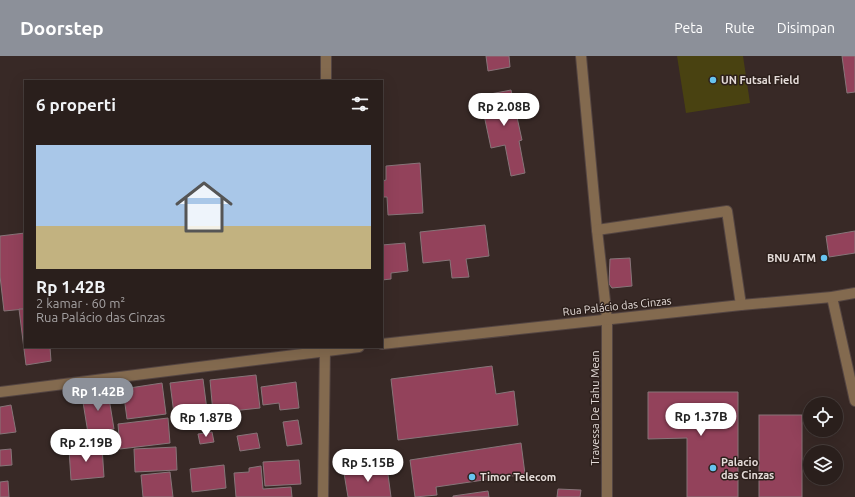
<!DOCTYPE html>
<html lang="id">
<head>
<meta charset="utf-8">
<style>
	:root { --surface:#2a1f1c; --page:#322725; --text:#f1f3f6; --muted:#a5a2a3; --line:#463d3b; --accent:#8c9099 }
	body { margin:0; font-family:Ubuntu,sans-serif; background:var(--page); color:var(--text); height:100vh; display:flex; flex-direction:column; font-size:15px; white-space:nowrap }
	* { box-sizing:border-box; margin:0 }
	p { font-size:13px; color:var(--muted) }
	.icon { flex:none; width:22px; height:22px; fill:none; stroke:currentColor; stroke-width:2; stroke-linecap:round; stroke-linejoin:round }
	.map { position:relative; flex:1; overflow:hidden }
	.details { position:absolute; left:24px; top:24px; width:359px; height:268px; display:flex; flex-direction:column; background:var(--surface); border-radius:0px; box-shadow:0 4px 16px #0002,0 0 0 1px var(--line) }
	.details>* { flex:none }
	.controls { position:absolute; left:803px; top:341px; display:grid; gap:8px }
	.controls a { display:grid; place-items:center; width:40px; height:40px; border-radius:50%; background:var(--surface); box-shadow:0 4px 16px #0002,0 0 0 1px var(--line); font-size:20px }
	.price { position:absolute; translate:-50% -34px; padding:0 9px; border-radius:14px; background:#fff; color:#222; font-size:13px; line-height:26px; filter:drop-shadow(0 1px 2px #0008) }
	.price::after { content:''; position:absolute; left:50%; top:24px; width:12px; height:9px; margin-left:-6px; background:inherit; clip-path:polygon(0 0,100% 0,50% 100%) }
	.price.active { background:var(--accent); color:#fff }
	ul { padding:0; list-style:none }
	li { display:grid; align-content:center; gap:8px; height:212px; padding:0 12px }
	li span { display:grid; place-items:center; height:124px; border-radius:0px; color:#555 }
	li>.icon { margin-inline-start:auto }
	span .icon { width:72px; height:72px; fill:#fffc; stroke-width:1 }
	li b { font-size:17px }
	h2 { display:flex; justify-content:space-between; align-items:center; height:48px; padding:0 12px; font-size:17px }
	header { display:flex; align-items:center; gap:24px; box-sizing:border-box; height:56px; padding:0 20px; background:var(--accent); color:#fff }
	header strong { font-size:19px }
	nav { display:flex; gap:22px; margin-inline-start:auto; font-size:14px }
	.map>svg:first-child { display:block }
</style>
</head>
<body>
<header>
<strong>Doorstep</strong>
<nav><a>Peta</a><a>Rute</a><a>Disimpan</a></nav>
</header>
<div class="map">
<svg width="855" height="441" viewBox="0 0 855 441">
	<rect width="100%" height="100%" fill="#382926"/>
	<path fill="#494211" d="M677,0H743L750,47L686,57Z"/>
	<g fill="#93425b" stroke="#877579">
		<path d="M486,0H509L510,11L488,15Z"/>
		<path d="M842,0H855V36L847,37Z"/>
		<path d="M511,34L522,84L519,85L525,117L511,120L505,89L491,92L480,40Z"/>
		<path d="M420,107L423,157L388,159L387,141H382V125L386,124V110Z"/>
		<path d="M485,169L489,200L466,203L469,221L452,222L450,204L423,207L420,176Z"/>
		<path d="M855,175V197L829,201L826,180Z"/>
		<path d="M25,177V253L4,255L0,220V180Z"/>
		<path d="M405,187L408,215L391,217V223L382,224V189Z"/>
		<path d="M630,202L632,230L612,232L609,228L610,203Z"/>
		<path d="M19,253H25V291H50L51,305L26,309Z"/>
		<path d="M492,310L496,338L514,335L518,369L398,384L391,323Z"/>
		<path d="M256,319L260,352L213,357L210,324Z"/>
		<path d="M203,323L207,354L174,358L170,327Z"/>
		<path d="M296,326L299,352L280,354L279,347L263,349L261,331Z"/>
		<path d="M162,327L166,358L127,363L123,333Z"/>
		<path d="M108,336L114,373L88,377L82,340Z"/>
		<path d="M648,336H738V441H687V382L648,383Z"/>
		<path d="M11,349L16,376L0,378V351Z"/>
		<rect x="759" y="359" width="43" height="82"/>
		<path d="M168,362L170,387L120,393L118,368Z"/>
		<path d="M298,364L302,388L287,390L283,366Z"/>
		<path d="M212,376L214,386L200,388L198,378Z"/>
		<path d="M257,377L260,392L240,395L237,380Z"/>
		<path d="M521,387L525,418L436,431L437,439L415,441L410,404Z"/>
		<path d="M102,391L104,421L71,424L69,393Z"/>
		<path d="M176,391L177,414L135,416L134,393Z"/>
		<path d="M11,393L12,409L0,410V394Z"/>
		<path d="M299,404L301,428L265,430L263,406Z"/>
		<path d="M224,409L226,432L192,436L190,413Z"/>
		<path d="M261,410L263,433L291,431L292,441H236L234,417L249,416V412Z"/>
		<path d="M387,411L391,441H348L344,417Z"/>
		<path d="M170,416L173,441H143L141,419Z"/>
		<path d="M8,425L9,441H0V426Z"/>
		<path d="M558,433L581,434L580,441H557Z"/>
		<path d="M488,435L489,441H453V440Z"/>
	</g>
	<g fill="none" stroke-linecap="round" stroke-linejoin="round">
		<defs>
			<g id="minor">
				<path d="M581,0L597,174L607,263V441"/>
				<path d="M326,25V0"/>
				<path d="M597,174L727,155L741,249"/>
				<path d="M832,241L855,345"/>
				<path d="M382,288L741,249L832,241L855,237"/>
				<path d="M0,336L359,291"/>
				<path d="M323,441L325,291"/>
			</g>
		</defs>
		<use href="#minor" stroke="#544542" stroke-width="12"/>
		<use href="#minor" stroke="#836a4f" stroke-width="10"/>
	</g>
	<g fill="#67c4f0" stroke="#2d201c" stroke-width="1.5">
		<circle cx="713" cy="24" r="4"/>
		<circle cx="824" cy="202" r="4"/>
		<circle cx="713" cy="412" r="4"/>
		<circle cx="472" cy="421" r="4"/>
	</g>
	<g text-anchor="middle" stroke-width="3" stroke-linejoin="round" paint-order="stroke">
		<g font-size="11" font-weight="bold" fill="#e4dbd8" stroke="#2d201c" text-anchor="start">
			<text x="721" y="28">UN Futsal Field</text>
			<text x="816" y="206" text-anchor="end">BNU ATM</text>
			<text x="721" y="410">Palacio<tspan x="721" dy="13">das Cinzas</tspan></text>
			<text x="480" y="425">Timor Telecom</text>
		</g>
		<g font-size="11" fill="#e4dbd8" stroke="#2d201c">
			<text transform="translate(617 250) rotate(-6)" y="4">Rua Palácio das Cinzas</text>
			<text transform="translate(595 352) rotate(-90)" y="4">Travessa De Tahu Mean</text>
		</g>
	</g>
</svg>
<div class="controls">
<a><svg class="icon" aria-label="locate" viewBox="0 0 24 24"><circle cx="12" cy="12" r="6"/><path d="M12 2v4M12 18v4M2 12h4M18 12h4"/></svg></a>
<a><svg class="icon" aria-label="layers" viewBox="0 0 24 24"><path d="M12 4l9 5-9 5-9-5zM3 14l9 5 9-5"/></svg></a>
</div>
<b class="price" style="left:504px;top:71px">Rp 2.08B</b>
<b class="price active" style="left:98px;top:356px">Rp 1.42B</b>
<b class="price" style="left:701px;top:381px">Rp 1.37B</b>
<b class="price" style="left:206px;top:382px">Rp 1.87B</b>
<b class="price" style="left:86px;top:407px">Rp 2.19B</b>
<b class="price" style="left:368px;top:427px">Rp 5.15B</b>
<section class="details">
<h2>6 properti<svg class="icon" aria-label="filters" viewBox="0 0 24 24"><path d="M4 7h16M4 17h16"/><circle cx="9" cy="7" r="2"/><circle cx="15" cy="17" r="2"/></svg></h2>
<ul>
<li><span style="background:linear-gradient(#a9c7e8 65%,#c2b280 0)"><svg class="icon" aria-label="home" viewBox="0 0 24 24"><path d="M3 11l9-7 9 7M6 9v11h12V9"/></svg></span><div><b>Rp 1.42B</b><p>2 kamar · 60 m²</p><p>Rua Palácio das Cinzas</p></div></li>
</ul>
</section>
</div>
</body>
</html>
